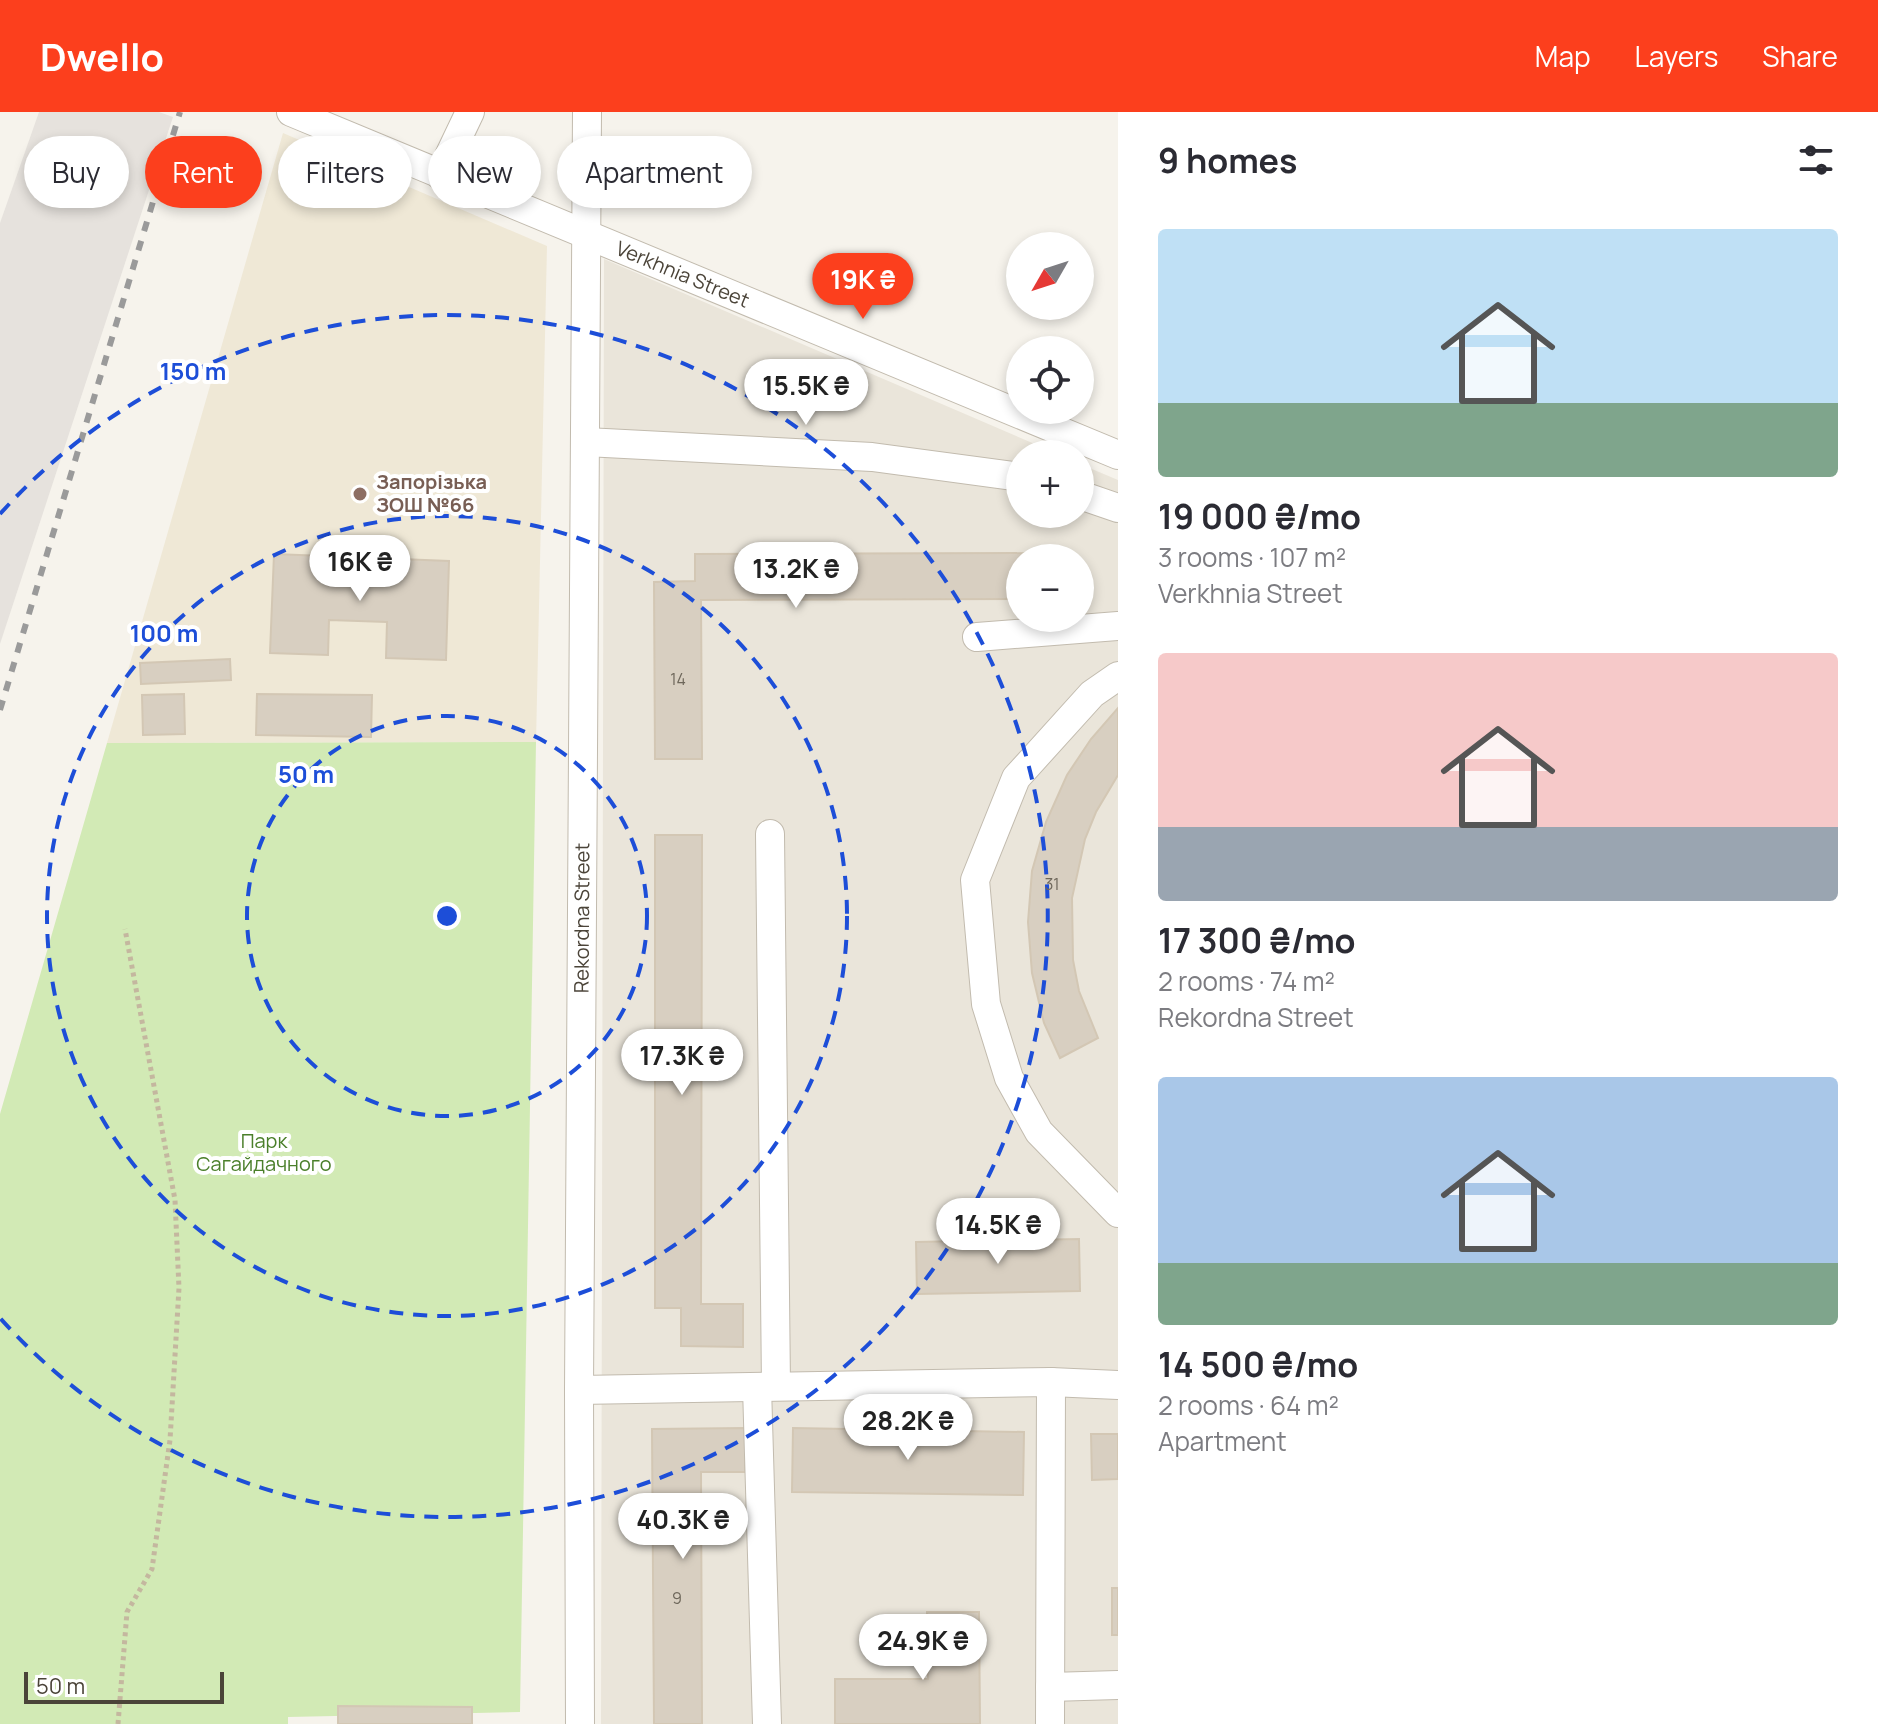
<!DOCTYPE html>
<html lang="en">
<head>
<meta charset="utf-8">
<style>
	:root { --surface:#fff; --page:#f7f7f7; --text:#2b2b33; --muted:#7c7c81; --accent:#fc3f1d }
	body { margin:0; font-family:Manrope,sans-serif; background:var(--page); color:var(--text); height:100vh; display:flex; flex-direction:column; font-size:30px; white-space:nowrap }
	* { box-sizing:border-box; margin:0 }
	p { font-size:26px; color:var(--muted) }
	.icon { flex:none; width:44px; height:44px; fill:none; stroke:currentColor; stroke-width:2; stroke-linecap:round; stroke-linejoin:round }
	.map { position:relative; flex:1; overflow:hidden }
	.sheet { display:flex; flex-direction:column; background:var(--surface); width:760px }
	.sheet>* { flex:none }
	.top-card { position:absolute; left:24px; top:24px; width:760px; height:72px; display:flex; gap:16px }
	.needle { width:52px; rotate:231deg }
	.controls { position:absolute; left:1006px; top:120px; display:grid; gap:16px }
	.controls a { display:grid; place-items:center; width:88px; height:88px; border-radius:50%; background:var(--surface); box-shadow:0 4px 12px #0003; font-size:40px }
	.scale { position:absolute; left:24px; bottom:20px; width:200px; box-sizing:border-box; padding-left:8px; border:4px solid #4b4439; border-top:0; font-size:22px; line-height:28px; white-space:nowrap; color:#4b4439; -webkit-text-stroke:6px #fff; paint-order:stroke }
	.price { position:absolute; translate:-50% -68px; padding:0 18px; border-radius:28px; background:#fff; color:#222; font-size:26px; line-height:52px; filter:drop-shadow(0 2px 4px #0008) }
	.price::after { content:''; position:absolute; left:50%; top:48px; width:24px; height:18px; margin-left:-12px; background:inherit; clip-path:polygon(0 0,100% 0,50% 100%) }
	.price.active { background:var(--accent); color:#fff }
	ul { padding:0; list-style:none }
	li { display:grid; align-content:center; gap:16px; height:424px; padding:0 40px }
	li span { display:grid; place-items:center; height:248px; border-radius:8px; color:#555 }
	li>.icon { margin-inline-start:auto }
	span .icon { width:144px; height:144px; fill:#fffc; stroke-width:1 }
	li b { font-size:34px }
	h2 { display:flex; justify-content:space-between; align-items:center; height:96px; padding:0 40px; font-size:34px }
	.pill { padding:0 28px; border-radius:36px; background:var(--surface); box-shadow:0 4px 12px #0003; font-size:28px; line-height:72px }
	.pill.active { background:var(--accent); color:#fff }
	header { display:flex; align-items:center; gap:48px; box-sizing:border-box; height:112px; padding:0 40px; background:var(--accent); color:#fff }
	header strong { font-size:38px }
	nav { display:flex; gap:44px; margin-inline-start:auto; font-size:28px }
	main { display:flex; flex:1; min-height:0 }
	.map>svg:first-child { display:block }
</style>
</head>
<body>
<header>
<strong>Dwello</strong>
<nav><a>Map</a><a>Layers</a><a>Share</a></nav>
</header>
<main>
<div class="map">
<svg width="1118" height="1612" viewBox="0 0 1118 1612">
	<rect width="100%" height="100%" fill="#f6f3ec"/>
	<path fill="#eae5da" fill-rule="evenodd" d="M604,147L1058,342H1020V402H1080V352L1118,368V1612H601ZM1020,446H1080V506H1020Z"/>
	<path fill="#e6e2dd" d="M39,0H159L173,5L0,532V111Z"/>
	<path fill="#efe8d6" d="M283,21L547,134L536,630L107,631Z"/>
	<path fill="#d2eab5" d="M536,630L520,1600L288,1605V1612H0V1002L107,631Z"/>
	<g fill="#d8cfc1" stroke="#d3c7b4" stroke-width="2">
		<path d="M1063,441V446H1020V487L701,488L702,647H655L654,470L695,469V442Z"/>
		<path d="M274,442L449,449L446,548L386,546L387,510L329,508L328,543L270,541Z"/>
		<path d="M230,547L231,568L141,572L140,551Z"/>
		<path d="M184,582L185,622L143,623L142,583Z"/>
		<path d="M257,582L372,583L371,625L256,623Z"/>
		<path d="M1118,596V663L1096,700L1085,727L1072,786L1073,848L1079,879L1098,926L1060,946L1044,911L1032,861L1028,810L1032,759L1046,710L1067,663L1091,627Z"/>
		<path d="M655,723H702L701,1192H743V1235L681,1234V1196H655Z"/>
		<path d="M1079,1127L1080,1179L917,1182L916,1130Z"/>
		<path d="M745,1316V1360H701L702,1612H654L652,1317Z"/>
		<path d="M793,1316L1024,1320L1023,1383L792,1380Z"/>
		<path d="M1091,1322H1118V1367L1092,1368Z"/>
		<rect x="1112" y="1476" width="6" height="47"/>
		<path d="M927,1500H979L980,1612H835V1567H928Z"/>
		<path d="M338,1594L472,1595V1612H338Z"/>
	</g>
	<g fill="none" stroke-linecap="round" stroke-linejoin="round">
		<defs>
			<g id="minor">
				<path id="s1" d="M291,0L1118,343"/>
				<path d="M440,63L470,0"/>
				<path d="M586,330L872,345L1020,365"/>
				<path d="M1080,383L1118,396"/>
				<path d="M977,525L1118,514"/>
				<path d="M1118,564L1092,582L1016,666L975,768L986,892L1009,966L1039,1020L1118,1101"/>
				<path d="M770,722L776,1274"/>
				<path d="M757,1275L767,1612"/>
				<path d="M579,1278L1051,1270L1118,1273"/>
				<path d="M1050,1575L1118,1573"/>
				<path id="s2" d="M580,1612L579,1278L587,0"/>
				<path d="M1050,1612L1051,1270"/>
			</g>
		</defs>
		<use href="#minor" stroke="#c2bbae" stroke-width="30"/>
		<path stroke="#c4b79f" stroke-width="5" stroke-dasharray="4 4" stroke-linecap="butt" d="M118,1612L127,1500L152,1457L170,1328L179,1176L175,1088L125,817"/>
		<use href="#minor" stroke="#fff" stroke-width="28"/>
		<path stroke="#9a9a9a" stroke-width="6" stroke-dasharray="10 10" stroke-linecap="butt" d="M0,598L180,0"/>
	</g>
	<g fill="none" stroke="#1d4ed8" stroke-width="4" stroke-dasharray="14 10">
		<circle cx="447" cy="804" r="200"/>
		<circle cx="447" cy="804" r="400"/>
		<path d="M0 402A601 601 0 1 1 0 1206"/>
	</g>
	<circle fill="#8d6e63" stroke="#fff" stroke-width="3" cx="360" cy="382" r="8"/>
	<g text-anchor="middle" stroke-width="8" stroke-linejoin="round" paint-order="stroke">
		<g font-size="16" fill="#6e675b">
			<text x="678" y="573">14</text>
			<text x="1052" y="778">31</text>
			<text x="677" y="1492">9</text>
		</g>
		<g font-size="20" fill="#4b4439" stroke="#fff">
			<text dy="7" stroke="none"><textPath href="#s1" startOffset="424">Verkhnia Street</textPath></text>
			<text dy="7" stroke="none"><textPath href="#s2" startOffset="806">Rekordna Street</textPath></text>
		</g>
		<g font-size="20" font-weight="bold" fill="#785e54" stroke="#fff" text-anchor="start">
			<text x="376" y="377">Запорізька<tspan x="376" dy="23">ЗОШ №66</tspan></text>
		</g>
		<g font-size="20" fill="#4a7f2a" stroke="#fff">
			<text x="264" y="1036">Парк<tspan x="264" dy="23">Сагайдачного</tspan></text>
		</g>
	</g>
	<circle cx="447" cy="804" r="12" fill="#1d4ed8" stroke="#fff" stroke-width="4"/>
	<g font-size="24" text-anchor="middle" font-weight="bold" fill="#1d4ed8" stroke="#fff" stroke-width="8" stroke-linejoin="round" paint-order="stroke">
		<text x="193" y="268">150 m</text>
		<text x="164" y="530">100 m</text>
		<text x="306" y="671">50 m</text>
	</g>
</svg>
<div class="controls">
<a><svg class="needle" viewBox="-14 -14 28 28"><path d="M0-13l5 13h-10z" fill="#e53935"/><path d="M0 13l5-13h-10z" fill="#7c7c81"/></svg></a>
<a><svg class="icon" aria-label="locate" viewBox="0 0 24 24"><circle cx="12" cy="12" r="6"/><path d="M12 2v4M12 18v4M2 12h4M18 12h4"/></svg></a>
<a>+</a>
<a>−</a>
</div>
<div class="scale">50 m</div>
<b class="price active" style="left:863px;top:209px">19K ₴</b>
<b class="price" style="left:806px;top:315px">15.5K ₴</b>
<b class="price" style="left:360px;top:491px">16K ₴</b>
<b class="price" style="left:796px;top:498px">13.2K ₴</b>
<b class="price" style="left:682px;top:985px">17.3K ₴</b>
<b class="price" style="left:998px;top:1154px">14.5K ₴</b>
<b class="price" style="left:908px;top:1350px">28.2K ₴</b>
<b class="price" style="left:683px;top:1449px">40.3K ₴</b>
<b class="price" style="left:923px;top:1570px">24.9K ₴</b>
<div class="top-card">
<a class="pill">Buy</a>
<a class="pill active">Rent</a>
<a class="pill">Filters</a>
<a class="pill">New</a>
<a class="pill">Apartment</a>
</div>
</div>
<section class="sheet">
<h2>9 homes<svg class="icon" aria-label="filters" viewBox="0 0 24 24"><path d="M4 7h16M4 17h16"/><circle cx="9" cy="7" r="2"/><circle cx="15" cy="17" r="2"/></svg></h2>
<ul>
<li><span style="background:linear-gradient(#bfe0f5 70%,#7fa58c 0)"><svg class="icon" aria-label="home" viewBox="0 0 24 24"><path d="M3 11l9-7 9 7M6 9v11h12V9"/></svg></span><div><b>19 000 ₴/mo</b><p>3 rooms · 107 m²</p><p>Verkhnia Street</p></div></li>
<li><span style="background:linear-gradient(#f6c9c9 70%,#9aa5b1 0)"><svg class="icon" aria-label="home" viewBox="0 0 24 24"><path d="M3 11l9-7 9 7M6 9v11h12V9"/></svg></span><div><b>17 300 ₴/mo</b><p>2 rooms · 74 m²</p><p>Rekordna Street</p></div></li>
<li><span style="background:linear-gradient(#a9c7e8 75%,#7fa58c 0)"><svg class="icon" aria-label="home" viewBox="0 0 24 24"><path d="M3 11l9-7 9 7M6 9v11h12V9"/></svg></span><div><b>14 500 ₴/mo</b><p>2 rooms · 64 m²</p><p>Apartment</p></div></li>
</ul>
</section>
</main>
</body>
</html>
